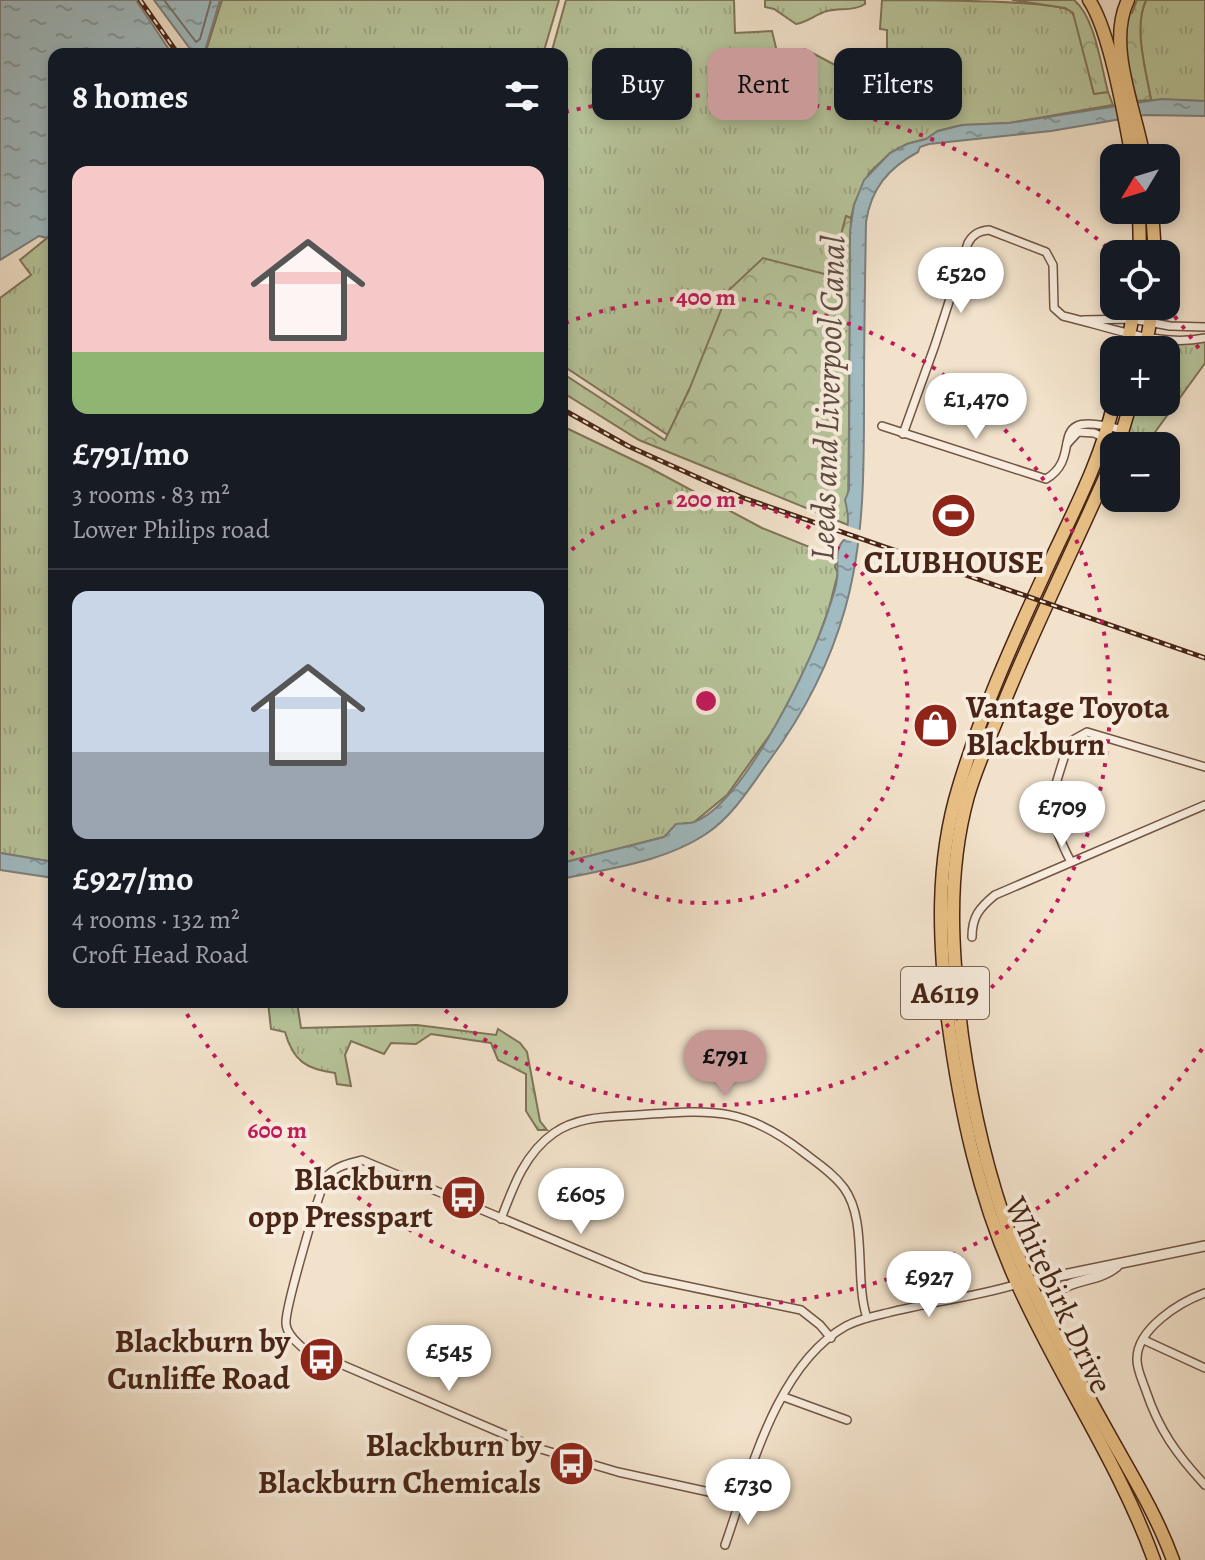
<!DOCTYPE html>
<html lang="en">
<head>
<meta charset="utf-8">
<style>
	:root { --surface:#171b24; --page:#20242c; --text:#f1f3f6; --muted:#9ea1a6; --line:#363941; --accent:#c59692 }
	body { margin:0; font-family:Alegreya,serif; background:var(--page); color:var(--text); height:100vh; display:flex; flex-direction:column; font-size:30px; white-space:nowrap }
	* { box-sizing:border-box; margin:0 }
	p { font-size:26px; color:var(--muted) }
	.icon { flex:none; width:44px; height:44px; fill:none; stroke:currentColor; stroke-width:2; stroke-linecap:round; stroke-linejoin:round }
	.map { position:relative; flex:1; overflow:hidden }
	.details { position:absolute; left:48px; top:48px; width:520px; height:960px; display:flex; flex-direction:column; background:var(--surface); border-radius:16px; box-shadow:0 4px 12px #0003 }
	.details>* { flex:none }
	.hud { position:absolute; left:592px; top:48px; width:492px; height:72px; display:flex; gap:16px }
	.needle { width:52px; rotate:232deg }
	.buttons { position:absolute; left:1100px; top:144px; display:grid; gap:16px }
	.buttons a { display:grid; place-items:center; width:80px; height:80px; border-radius:16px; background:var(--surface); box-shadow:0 4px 12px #0003; font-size:40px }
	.price { position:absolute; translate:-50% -68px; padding:0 18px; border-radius:28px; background:#fff; color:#222; font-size:26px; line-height:52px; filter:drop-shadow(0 2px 4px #0008) }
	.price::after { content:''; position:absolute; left:50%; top:48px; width:24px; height:18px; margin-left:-12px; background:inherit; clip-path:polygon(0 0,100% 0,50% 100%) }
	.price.current { background:var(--accent); color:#111 }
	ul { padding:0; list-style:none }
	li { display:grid; align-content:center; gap:16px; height:424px; padding:0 24px }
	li+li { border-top:2px solid var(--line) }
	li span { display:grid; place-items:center; height:248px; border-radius:16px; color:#555 }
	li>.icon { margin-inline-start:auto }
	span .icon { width:144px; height:144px; fill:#fffc; stroke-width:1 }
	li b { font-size:34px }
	h2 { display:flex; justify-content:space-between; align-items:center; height:96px; padding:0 24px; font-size:34px }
	.chip { padding:0 28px; border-radius:16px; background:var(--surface); box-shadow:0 4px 12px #0003; font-size:28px; line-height:72px }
	.chip.current { background:var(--accent); color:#111 }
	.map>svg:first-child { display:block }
</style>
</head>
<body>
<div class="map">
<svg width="1205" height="1560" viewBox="0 0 1205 1560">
	<defs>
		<pattern id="grass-tufts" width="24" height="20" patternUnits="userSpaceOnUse" patternTransform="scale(2)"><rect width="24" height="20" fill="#b7c49a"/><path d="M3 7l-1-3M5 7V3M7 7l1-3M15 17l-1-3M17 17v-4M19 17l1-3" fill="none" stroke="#9fa884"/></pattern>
		<pattern id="forest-crowns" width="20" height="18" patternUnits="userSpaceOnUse" patternTransform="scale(2)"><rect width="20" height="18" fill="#b7c49a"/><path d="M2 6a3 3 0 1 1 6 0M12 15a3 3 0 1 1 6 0" fill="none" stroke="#9fa884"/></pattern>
		<pattern id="water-ripples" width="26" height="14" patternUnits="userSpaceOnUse" patternTransform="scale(2)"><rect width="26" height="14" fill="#a0bbc1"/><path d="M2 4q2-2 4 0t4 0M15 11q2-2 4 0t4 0" fill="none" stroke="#84989c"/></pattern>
	</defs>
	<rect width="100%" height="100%" fill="#f2e2cb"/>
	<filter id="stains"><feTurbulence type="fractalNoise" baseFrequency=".0025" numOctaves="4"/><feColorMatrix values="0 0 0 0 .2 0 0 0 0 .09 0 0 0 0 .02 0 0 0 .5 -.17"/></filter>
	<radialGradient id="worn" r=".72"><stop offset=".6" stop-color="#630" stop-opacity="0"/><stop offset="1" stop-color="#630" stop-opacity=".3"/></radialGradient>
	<g fill="url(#grass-tufts)" stroke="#807458" stroke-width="2">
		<path d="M222,0H559L543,54H205Z"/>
		<path d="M566,0H734L735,33L772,31L777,52L805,49L865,81L875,50L887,49V30L880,29L882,0C912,0 1054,0 1071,11C1079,19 1090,80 1094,94L1108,92L1113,105L1009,123L962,125L938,131L926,139L907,144L890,153L869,173L854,205L851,218L846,217C839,240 835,257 845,280L689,390L668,435L562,365V54H551Z"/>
		<path d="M765,0H865V4C855,11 840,8 827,11C816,14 808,22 796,24L774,9L765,7Z"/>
		<path d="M1146,0H1205V101L1151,100C1146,70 1133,28 1146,0Z"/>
		<path d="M54,228V862L0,853V298L31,275L20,260L47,238Z"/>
		<path d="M1148,336L1177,339L1205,337V363L1145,446H1118L1131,402H1166V350H1145Z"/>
		<path d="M562,426L650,468L762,528L837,558L835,567L838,573L829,608L809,663L774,729L727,795L693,823H684L664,837L562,863Z"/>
		<path d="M268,1002H297L301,1028L417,1025L496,1035L498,1029L520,1043L527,1052L540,1121L547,1130H538L526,1111V1074L498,1060L491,1043L431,1034L416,1044L391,1043L384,1054L351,1041L345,1055L351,1086L337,1084L335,1073C306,1069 293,1061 285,1032L271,1029Z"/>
	</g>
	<g fill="url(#forest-crowns)" stroke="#807458" stroke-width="2">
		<path d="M1012,0H1074C1095,17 1101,66 1108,92L1094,94L1073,13L1065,8Z"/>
		<path d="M1137,0H1146C1133,28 1146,70 1151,100L1137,101L1125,56L1127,13H1132Z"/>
		<path d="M846,216L851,218L848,525L639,440L562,392V373L665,440L689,390L729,290L763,258L844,279C836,256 839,240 846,216Z"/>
	</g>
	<g fill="url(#water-ripples)" stroke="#7d7f7d" stroke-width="2">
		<path d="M0,0H136L172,54H54V228L47,238L39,236L0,260Z"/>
		<path d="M154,0H220L204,54H194Z"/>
		<path d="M1161,99L1205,101V116L1145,115L1051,131L929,144L920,147L918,152C888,168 871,189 866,222C865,279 864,336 864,393C864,466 865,538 845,609C830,663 802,716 769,761C751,786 733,816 706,834C664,862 610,868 562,879V863L664,837L676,824C681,823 689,824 694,822C744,804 814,658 829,608C832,599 836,589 837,579C839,566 833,549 845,539C849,521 849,517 845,500L849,490L850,231L854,205L864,180L890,153L907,144L926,139L938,131L962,125L1009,123Z"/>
		<path d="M0,853L54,862V878L0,870Z"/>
	</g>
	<path fill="#f2e2cb" d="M844,525L863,531L861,544L841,538Z"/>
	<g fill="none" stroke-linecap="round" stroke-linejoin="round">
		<path stroke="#74706c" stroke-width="2" d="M164,0L196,42L200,39L211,0"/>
		<defs>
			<g id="minor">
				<path d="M1083,320L1132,319L1170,326L1205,327"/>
				<path d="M882,426L1046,479C1087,455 1039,407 1123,430"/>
				<path d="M903,434L935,345L968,243C973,234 979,231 989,230L1046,252L1053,265L1054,308L1063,316C1107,326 1159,348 1205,338"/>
				<path d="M1067,444L1078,432L1094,433L1118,444"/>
				<path d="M1071,862C1042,807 1052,798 1069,742L1087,732L1205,767"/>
				<path d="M972,937C972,917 979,908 995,895L1205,805"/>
				<path d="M501,1219C513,1187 525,1153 554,1133C578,1116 609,1117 637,1115C709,1110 743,1105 803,1152C817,1163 833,1173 844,1188C868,1221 854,1279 867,1318"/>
				<path d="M1205,1293C1180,1302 1136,1329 1137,1360C1137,1370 1143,1382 1146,1391C1159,1430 1177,1455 1205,1485"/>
				<path d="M1144,1340L1205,1368"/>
				<path d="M784,1397L847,1420"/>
				<path d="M741,1499L618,1472L534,1447L303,1348C296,1342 286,1333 286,1323C285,1309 321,1183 328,1175C337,1166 350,1163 362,1160L643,1277L801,1310L820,1325L831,1338"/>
				<path d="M725,1545C750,1474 776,1365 846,1326C859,1319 874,1316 887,1313C930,1302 974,1297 1018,1284"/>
			</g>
			<g id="tertiary">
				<path d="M1024,1283L1205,1246"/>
				<path d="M1050,1319C1046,1273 1092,1288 1117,1266"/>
			</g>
			<g id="trunk">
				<path d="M1089,0C1110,31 1125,119 1132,158"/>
				<path d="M1128,0C1106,45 1136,111 1144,158"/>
				<path d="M1139,210L1140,254"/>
				<path d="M1152,210L1155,254"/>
				<path d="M1126,350L1135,306"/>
				<path d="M1145,350L1153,306"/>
				<path d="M1114,402C1100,465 1068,521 1042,579C1011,646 980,716 959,786C935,864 939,941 948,1020C960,1111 979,1199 1017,1283C1059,1377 1119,1463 1154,1560"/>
				<path d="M1118,446L1131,402"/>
				<path d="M1114,457C1078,540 1037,621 1003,705C991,735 977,765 968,796C946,875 952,955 962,1036C974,1120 993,1203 1029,1281C1053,1333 1082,1386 1110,1436C1133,1477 1157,1516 1173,1560"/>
			</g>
		</defs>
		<use href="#minor" stroke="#725443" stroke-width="10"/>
		<use href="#tertiary" stroke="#725443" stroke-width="12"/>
		<use href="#trunk" stroke="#482516" stroke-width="15"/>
		<use href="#minor" stroke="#f7ecdd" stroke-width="7"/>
		<use href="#tertiary" stroke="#f7ecdd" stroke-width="9"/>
		<use href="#trunk" stroke="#e9c186" stroke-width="12"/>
		<defs>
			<g id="rail">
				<path d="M140,0L178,54"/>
				<path d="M562,409L628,446L741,497L1205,658"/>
			</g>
		</defs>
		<use href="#rail" stroke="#482516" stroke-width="5"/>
		<use href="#rail" stroke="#f7ecdd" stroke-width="2" stroke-dasharray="6" stroke-linecap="butt"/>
	</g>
	<g fill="none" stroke="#c2185b" stroke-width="4" stroke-dasharray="4 8">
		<path d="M563 558A202 202 0 1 1 563 844"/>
		<path d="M565 323A404 404 0 1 1 438 1004"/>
		<path d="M1202 1049A606 606 0 0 1 181 1004M565 112A606 606 0 0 1 1111 251M1167 307A606 606 0 0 1 1202 353"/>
	</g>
	<defs>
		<symbol id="stadium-disc" viewBox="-11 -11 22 22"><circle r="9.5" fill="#8f2418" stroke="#f7ecdd"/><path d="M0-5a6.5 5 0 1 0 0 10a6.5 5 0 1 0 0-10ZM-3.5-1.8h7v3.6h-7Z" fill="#fff"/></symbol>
		<symbol id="shop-disc" viewBox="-11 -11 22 22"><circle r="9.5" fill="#8f2418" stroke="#f7ecdd"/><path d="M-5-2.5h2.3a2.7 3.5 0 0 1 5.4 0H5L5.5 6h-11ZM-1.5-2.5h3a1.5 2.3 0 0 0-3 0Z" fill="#fff"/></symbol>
		<symbol id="bus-disc" viewBox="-11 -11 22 22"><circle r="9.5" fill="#8f2418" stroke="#f7ecdd"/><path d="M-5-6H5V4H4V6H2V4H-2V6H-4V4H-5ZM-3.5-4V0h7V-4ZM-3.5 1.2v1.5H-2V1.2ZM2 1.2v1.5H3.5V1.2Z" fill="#fff"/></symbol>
	</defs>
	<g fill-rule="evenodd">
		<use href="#stadium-disc" x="928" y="490" width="51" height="51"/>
		<use href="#shop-disc" x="910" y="700" width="51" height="51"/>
		<use href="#bus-disc" x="438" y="1172" width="51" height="51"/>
		<use href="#bus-disc" x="296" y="1334" width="51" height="51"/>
		<use href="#bus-disc" x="546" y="1438" width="51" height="51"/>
	</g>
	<g text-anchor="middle" stroke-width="8" stroke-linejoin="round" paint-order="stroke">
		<rect fill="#f7ecdd" stroke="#7c6152" stroke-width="2" x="901" y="967" width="88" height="52" rx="6"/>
		<g font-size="30" font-weight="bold" fill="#482516">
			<text x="945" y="1003">A6119</text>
		</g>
		<g font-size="32" font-weight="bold" fill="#482516" stroke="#f7ecdd" text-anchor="end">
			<text x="954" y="573" text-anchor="middle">CLUBHOUSE</text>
			<text x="966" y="718" text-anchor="start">Vantage Toyota<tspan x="966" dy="37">Blackburn</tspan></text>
			<text x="433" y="1190">Blackburn<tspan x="433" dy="37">opp Presspart</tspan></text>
			<text x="290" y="1352">Blackburn by<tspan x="290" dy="37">Cunliffe Road</tspan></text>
			<text x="541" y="1456">Blackburn by<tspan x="541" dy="37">Blackburn Chemicals</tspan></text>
		</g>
		<g font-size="32" fill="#482516" stroke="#f7ecdd">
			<text transform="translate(1059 1295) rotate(65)" y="11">Whitebirk Drive</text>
		</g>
		<g font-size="34" font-style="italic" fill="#5e4a41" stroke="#f7ecdd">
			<text transform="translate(827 398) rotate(-88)" y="12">Leeds and Liverpool Canal</text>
		</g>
	</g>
	<circle cx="706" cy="701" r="12" fill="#c2185b" stroke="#f7ecdd" stroke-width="4"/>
	<g font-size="24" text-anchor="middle" font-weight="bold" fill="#c2185b" stroke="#f7ecdd" stroke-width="8" stroke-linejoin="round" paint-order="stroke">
		<text x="706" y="305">400 m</text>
		<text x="706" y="507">200 m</text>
		<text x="277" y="1138">600 m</text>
	</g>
	<rect width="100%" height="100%" filter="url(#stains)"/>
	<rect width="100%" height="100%" fill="url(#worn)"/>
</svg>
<div class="buttons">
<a><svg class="needle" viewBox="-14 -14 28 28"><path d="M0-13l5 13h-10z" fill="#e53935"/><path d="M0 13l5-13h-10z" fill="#9ea1a6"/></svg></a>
<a><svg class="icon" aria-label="locate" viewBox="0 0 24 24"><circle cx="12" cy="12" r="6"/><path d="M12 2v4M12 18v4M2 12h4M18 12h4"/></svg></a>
<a>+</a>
<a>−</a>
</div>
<b class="price" style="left:961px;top:315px">£520</b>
<b class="price" style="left:976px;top:441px">£1,470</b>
<b class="price" style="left:1062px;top:849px">£709</b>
<b class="price current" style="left:725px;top:1098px">£791</b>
<b class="price" style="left:581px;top:1236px">£605</b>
<b class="price" style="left:929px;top:1319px">£927</b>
<b class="price" style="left:449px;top:1393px">£545</b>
<b class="price" style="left:748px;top:1527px">£730</b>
<div class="hud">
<a class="chip">Buy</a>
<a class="chip current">Rent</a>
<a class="chip">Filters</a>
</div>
<section class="details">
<h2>8 homes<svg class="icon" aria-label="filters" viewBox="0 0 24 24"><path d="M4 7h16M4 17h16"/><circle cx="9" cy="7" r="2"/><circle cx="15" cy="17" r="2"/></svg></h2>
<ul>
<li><span style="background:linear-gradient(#f6c9c9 75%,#8fb573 0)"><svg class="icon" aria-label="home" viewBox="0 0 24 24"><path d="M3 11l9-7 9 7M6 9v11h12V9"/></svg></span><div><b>£791/mo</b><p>3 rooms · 83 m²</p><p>Lower Philips road</p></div></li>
<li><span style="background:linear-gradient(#c9d6e8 65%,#9aa5b1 0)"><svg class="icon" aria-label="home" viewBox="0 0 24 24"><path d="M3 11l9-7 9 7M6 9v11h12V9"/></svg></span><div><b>£927/mo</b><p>4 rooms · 132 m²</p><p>Croft Head Road</p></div></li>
</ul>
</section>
</div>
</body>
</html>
